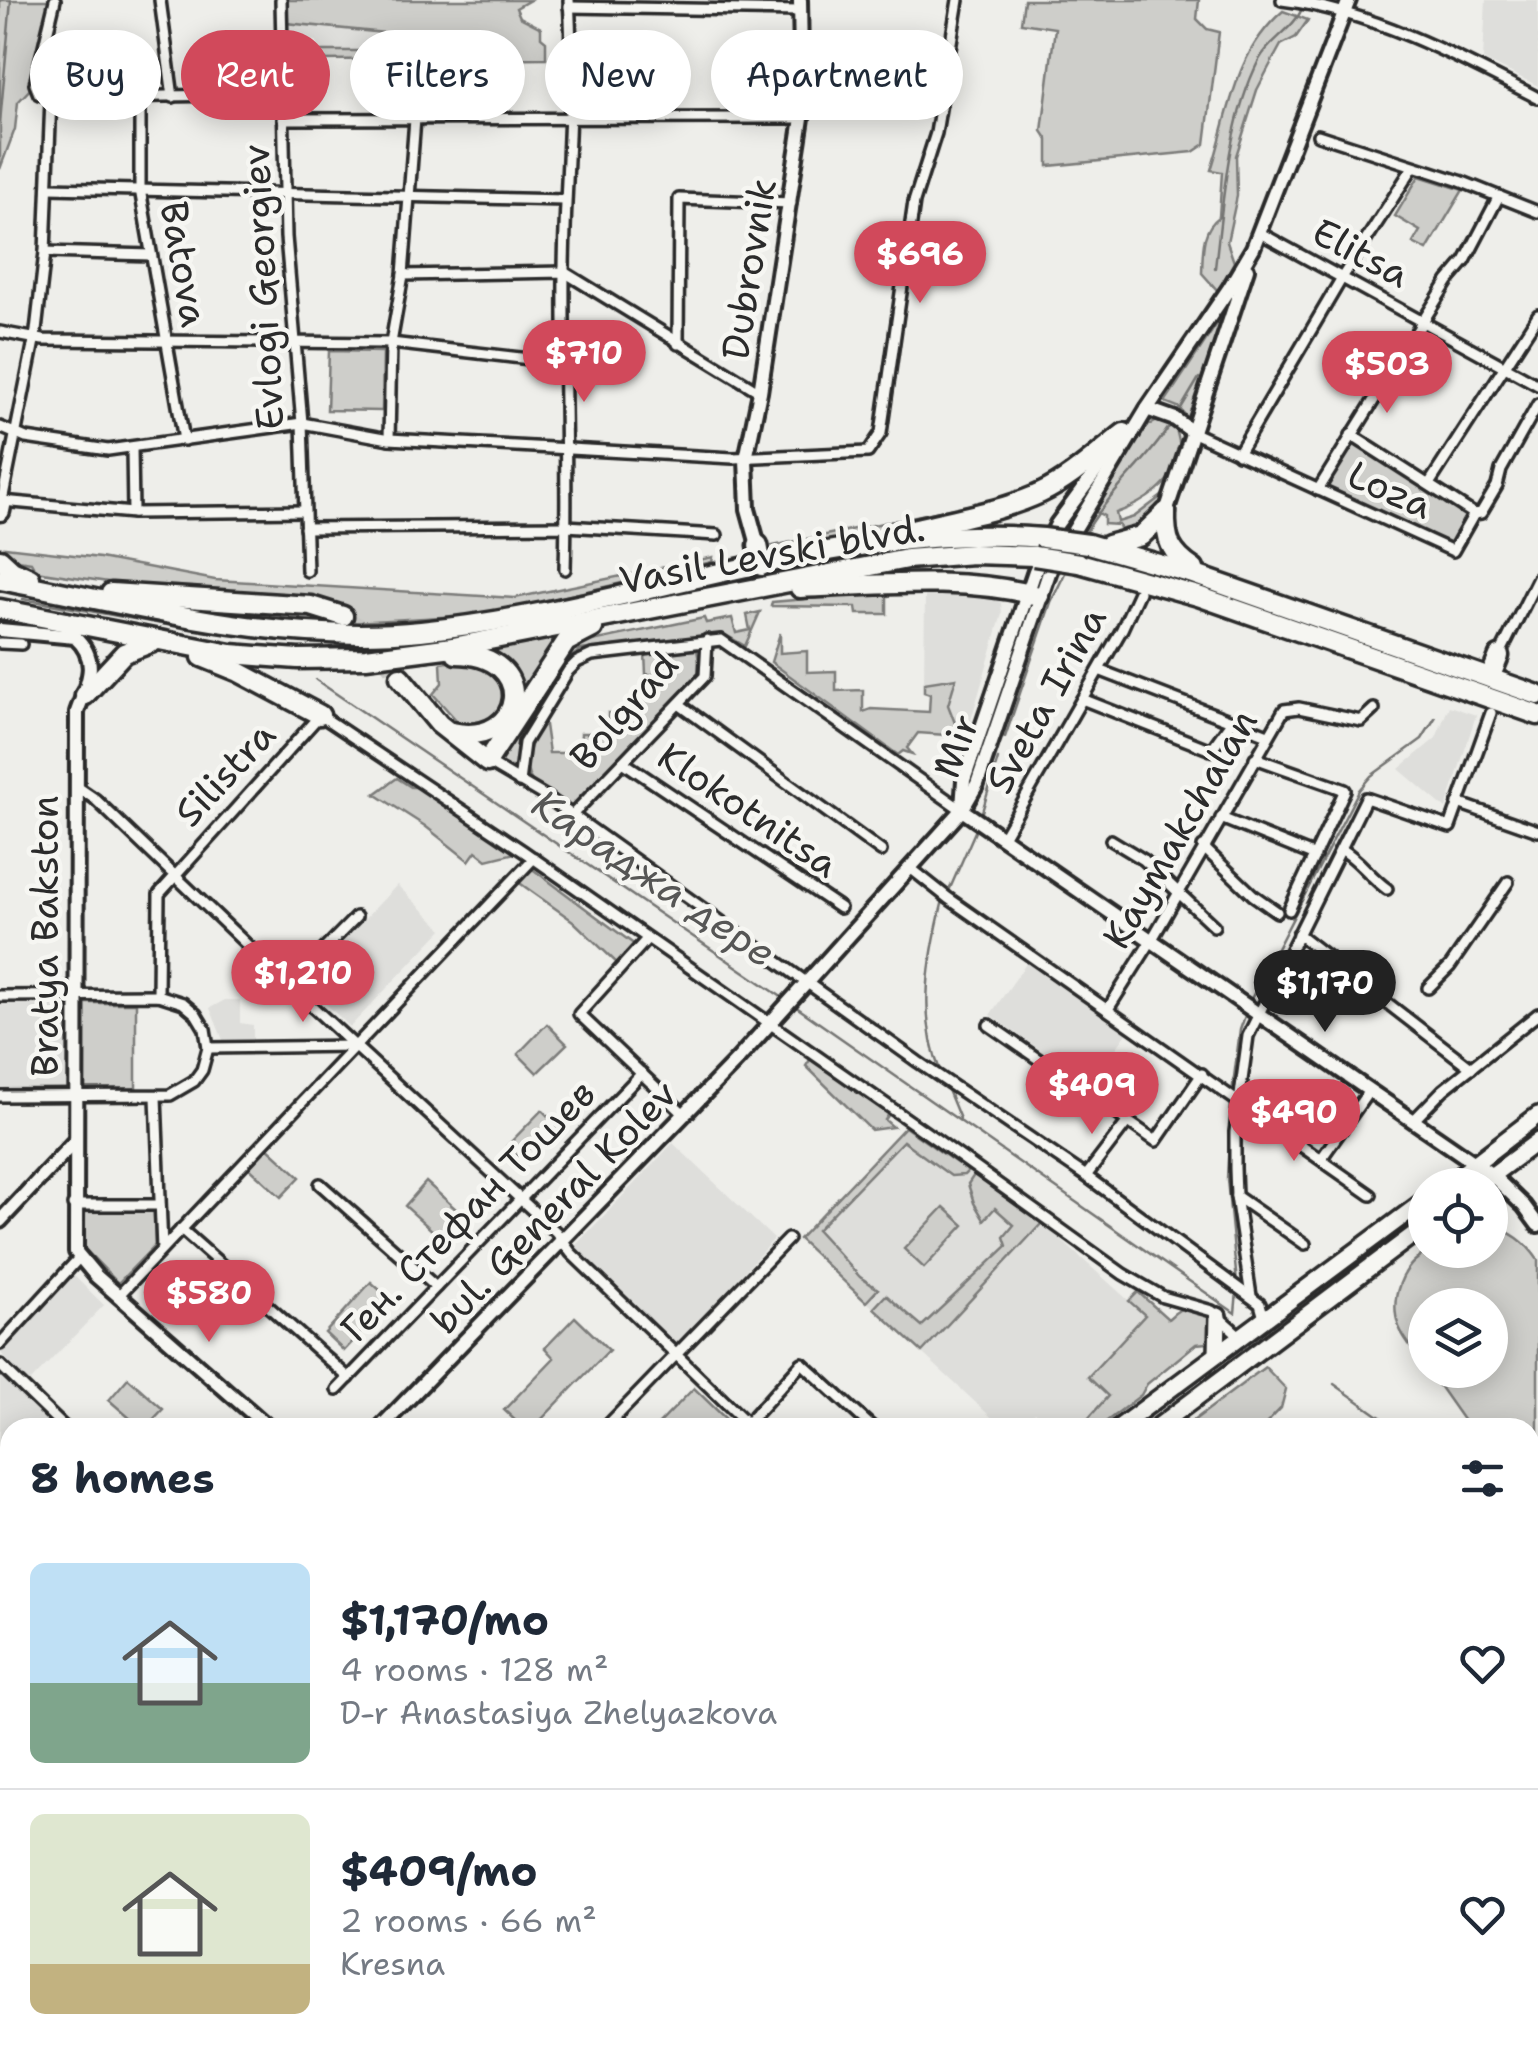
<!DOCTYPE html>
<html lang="en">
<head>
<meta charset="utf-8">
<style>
	:root { --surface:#fff; --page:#f2f2f3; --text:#1f2937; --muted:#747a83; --line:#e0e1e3; --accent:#d1495b }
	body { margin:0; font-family:"Shantell Sans",sans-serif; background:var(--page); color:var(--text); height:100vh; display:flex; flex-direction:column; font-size:38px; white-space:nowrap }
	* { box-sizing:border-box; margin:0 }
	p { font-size:32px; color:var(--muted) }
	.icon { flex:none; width:55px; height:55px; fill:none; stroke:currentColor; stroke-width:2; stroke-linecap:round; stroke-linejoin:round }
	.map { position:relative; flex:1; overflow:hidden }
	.details { position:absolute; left:0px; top:1418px; width:1540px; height:642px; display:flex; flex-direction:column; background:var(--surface); border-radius:30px 30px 0 0; box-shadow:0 5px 25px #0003 }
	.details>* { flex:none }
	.hud { position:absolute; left:30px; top:30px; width:1000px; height:90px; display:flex; gap:20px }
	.fabs { position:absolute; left:1408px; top:1168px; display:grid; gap:20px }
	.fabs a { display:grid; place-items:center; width:100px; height:100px; border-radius:50%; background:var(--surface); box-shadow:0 5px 25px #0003; font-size:50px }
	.price { position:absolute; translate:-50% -85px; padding:0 22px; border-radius:35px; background:var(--accent); color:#fff; font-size:32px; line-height:65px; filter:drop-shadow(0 2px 5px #0008) }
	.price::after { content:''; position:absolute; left:50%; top:60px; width:30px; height:22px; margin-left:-15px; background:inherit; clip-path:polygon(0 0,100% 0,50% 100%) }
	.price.selected { background:#222; color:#fff }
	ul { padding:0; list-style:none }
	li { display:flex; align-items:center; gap:30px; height:250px; padding:0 30px }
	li+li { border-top:2px solid var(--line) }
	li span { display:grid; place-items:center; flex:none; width:280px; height:200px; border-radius:15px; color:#555 }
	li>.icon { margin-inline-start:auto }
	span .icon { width:120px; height:120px; fill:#fffc; stroke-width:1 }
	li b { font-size:42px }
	h2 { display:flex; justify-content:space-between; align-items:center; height:120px; padding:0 30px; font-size:42px }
	.chip { padding:0 35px; border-radius:45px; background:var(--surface); box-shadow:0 5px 25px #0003; font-size:35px; line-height:90px }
	.chip.selected { background:var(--accent); color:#fff }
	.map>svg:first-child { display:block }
</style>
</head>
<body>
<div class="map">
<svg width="1538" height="2059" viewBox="0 0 1538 2059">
	<rect width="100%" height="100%" fill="#eeeeea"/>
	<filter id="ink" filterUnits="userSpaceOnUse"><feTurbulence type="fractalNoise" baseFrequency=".01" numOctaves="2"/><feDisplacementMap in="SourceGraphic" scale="20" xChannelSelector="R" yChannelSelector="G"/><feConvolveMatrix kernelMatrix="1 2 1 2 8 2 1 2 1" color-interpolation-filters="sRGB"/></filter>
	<g filter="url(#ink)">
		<g fill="#dededb">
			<path d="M288,0H463L466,51L317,50V41L288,39Z"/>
			<path d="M1486,0H1538V86L1483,59Z"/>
			<path d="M925,592H961L994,596L1001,603L1002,614L968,730L955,723L948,705L924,683Z"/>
			<path d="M1449,706L1476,715L1446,809L1399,769L1436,738Z"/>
			<path d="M397,885L443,929L350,1027L304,983Z"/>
			<path d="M1028,961L1128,1032L1090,1085L990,1015Z"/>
			<path d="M0,1000H50L71,1005L70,1091H0Z"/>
			<path d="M225,1000H240V1023L253,1025V1041L223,1040L210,1008Z"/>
			<path d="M905,1127L1042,1223L1145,1315L1088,1377L1109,1396L1080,1427H1053L1035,1412L1021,1427H1002L799,1239Z"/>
			<path d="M673,1143L774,1239L676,1346L573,1248Z"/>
			<path d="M73,1275L104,1305L29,1383L0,1352Z"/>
			<path d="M0,1376L54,1427L10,1428V1798L0,1808Z"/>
			<path d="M1530,1539L1538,1544V2003L1530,2002Z"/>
		</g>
		<g fill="#cececa" stroke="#7c7c7a" stroke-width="2.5">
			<path d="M0,0H55L35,84L18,102L15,129L0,169Z"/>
			<path d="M287,0H530L516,8L520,17L541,28V37L546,41V58L316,60V51H384V33L287,23Z"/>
			<path d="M1024,0H1199L1197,19L1207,29L1219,32L1205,144L1193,152L1048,166V140L1042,131L1055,28L1021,23Z"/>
			<path d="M1283,11L1308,20L1296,37L1281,45L1269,67L1257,90L1236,156L1237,196L1227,242L1234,262L1218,291L1202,273C1203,252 1201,230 1219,217L1222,172L1211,170C1230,112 1234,53 1283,11Z"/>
			<path d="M1419,176L1463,190L1427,250L1413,243L1420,231L1395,216Z"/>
			<path d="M1228,307L1190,420L1178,407L1165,402Z"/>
			<path d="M329,351L383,352L382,411L327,410Z"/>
			<path d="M1161,419L1176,428C1177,435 1181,445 1180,453C1176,483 1142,504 1116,513L1118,522L1134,517L1171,489C1162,511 1145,528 1121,532L1119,525L1104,524V516L1094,511L1144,428Z"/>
			<path d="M1351,435L1474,514L1453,551L1318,490Z"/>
			<path d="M1021,494C945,520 867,534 788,549L778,550L773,546Z"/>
			<path d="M5,547L100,558L215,580L515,598L713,557L712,562L510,609L460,616L336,623L192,607L134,586L36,571L31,562L10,559Z"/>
			<path d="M887,592V614H857L856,607L771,606L772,602Z"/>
			<path d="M760,612L745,646L724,634L580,650L563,665L517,741L516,767H507L498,761L497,758L573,645L704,618L706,623L732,618L736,633L750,630L747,615Z"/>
			<path d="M780,633V653L807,651V672L836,671V691L863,690V712L871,709L929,712L930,694L924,692V683L956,678L948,705L955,723L968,730L955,775L948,770L960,736L918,733L907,748L912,754L903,751L898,755L771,662Z"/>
			<path d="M559,635L561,638L513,710L514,674L490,647Z"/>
			<path d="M697,650L701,672L576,806H569C558,799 545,793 535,784C516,768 535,735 544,718L549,753H580L581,733H608V713H637L638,694H661V675L646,674L645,653Z"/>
			<path d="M462,660L498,672L505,694L494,720L469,728L458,722L433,694L442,683L441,663Z"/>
			<path d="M397,778L411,787H432L523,851L487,860L476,851L469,861L425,826L375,794Z"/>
			<path d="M527,865L639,948L622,968L573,921L514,879Z"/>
			<rect x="82" y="1003" width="54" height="86"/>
			<path d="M547,1024L567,1044L537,1073L518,1054Z"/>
			<path d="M813,1055L887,1106L889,1114L885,1120L893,1127L871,1130L806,1066Z"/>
			<path d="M542,1110L560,1128L544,1145L537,1140L520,1158L507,1146Z"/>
			<path d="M905,1127L968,1171L964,1175L951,1176L903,1141L817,1230L860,1277L878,1289L866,1302L799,1239Z"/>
			<path d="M266,1146L300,1177L281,1197L247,1166Z"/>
			<path d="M974,1175L1042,1223L922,1352L874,1308L886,1295L922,1326L1007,1246L1004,1237L1014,1225L995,1208L984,1220L974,1203L968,1184Z"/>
			<path d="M426,1182L466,1218L445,1242L405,1206Z"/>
			<path d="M944,1207L964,1225L924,1268L904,1249Z"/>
			<path d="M154,1211L155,1245L118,1283L85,1249L83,1212Z"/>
			<path d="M1490,1225C1512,1232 1525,1241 1538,1260V1456L1530,1460V1428L1468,1427L1428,1370H1490V1305H1425V1366C1417,1354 1404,1340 1399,1327C1389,1300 1401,1265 1428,1252C1442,1244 1473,1250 1490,1250Z"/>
			<path d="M371,1282L391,1300L344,1351L325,1333Z"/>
			<path d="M1138,1292L1168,1319C1193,1294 1207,1311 1231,1327L1207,1343L1196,1344L1147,1384L1141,1395L1099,1427L1080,1428L1108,1396L1088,1377L1145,1315L1129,1301Z"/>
			<path d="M575,1317L609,1350L534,1427H522L504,1410L554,1358L545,1348Z"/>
			<path d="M1265,1367L1286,1389L1281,1408L1263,1427H1185Z"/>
			<path d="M128,1378L163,1409L146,1427H140L109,1400Z"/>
			<path d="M694,1388L729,1422L723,1427H656Z"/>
		</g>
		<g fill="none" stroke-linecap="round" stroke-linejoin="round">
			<g stroke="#757573" stroke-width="2.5">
				<path d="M0,123L11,0"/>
				<path d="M1215,268C1223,201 1228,121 1259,60C1270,39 1295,29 1303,6"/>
				<path d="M1177,415L1199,378"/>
				<path d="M1083,538C1105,494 1147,464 1172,422"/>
				<path d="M23,599L195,630"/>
				<path d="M316,680L786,1000"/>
				<path d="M1005,737L1051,602L1068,567"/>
				<path d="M981,815L998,759"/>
				<path d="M948,893L977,827"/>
				<path d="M1250,1001L1359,790L1371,776L1422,739L1435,718"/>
				<path d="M792,1004L1235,1313L1237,1291"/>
				<path d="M941,1073C917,1016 929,957 943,900"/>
				<path d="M946,1085L960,1119"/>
				<path d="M1232,1093L1240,1030L1246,1013"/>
				<path d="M1231,1101L1227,1179L1237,1283"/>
				<path d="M1334,1384L1396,1428"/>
				<path d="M1530,1520L1538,1526"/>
			</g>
			<path stroke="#c7c7c4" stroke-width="18" stroke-dasharray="18 9" stroke-linecap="butt" d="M343,616L363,631L400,677"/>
			<defs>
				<g id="street">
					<path d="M160,0L173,97"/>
					<path d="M281,0L286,237L302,423L307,571"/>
					<path d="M1282,0C1372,11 1459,57 1538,98"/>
					<path d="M569,7L801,11"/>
					<path d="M140,97V189L184,440"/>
					<path d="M51,98L282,94"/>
					<path d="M283,119L802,118"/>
					<path d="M1318,135L1460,181L1538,212"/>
					<path d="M49,188L565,200"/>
					<path d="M1260,233L1538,385"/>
					<path d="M45,252L151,255"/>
					<path d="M403,275L564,272L760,392"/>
					<path d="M0,332L43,340L391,343L564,363"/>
					<path d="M678,344L679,199L791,203"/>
					<path d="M0,427L26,438L108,450L302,423L389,439L733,458L868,452L881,433L914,202L936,133L958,0"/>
					<path d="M1194,433L1453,551L1474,514L1481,513L1497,486L1501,470L1538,404"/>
					<path d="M1351,435L1474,514"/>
					<path d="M389,439L391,343L403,275L415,119"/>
					<path d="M132,448L133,513"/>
					<path d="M1238,454L1343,276L1413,167"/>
					<path d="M1429,484L1538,315"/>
					<path d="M1318,490L1448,281L1465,261L1499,196"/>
					<path d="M2,501L133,513L304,511"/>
					<path d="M1,506L36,331L45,252L51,98L39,94L35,84L55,0"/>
					<path d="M305,528L566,526L717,535"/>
					<path d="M565,569C568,469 563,369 564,269C565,179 575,90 569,0"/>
					<path d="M0,643L21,644"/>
					<path d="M1499,656L1538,578"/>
					<path d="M1099,670L1268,735"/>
					<path d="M1082,699L1211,750L1232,721"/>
					<path d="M679,704L881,851"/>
					<path d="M1255,758L1345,790L1289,910"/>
					<path d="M487,762L548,798L918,1062L1086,1176L1260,1304L1264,1318"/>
					<path d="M623,762L840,908"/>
					<path d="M519,782L524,743L568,671L577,662L592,655L721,640L962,810"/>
					<path d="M76,786L95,799L289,985L556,1232L571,1253L752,1428"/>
					<path d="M1458,803L1538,831"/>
					<path d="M572,815L705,676L707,640"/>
					<path d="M1221,818L1315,856"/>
					<path d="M1003,837L1122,629L1139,592"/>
					<path d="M1111,840L1144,860L1214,926"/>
					<path d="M1203,847L1253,895L1277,912"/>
					<path d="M1341,849C1360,860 1369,876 1387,889"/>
					<path d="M909,867L948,898L1371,1195"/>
					<path d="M1298,934L1471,1068"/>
					<path d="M647,939L579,1014L685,1115"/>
					<path d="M289,985L356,917"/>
					<path d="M1428,988L1450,966L1508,882"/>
					<path d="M158,995L159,894L320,715L523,851L937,1140L1123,1274L1163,1297L1212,1311L1240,1336"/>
					<path d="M0,996L158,995L183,1003L196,1014L205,1029L208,1048L202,1070L194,1081L170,1095L0,1096"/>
					<path d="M1108,1009L1151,941L1284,710L1299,708L1361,721L1374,709"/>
					<path d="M989,1025L1156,1141L1202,1074"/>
					<path d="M208,1048L355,1046"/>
					<path d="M156,1097L162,1249"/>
					<path d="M1413,1121L1443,1090L1538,1014"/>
					<path d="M1321,1159L1369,1091"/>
					<path d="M1086,1176L1128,1121"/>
					<path d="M320,1184L436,1287"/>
					<path d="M1236,1196L1305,1244"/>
					<path d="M73,1205H160"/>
					<path d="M181,1229L349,1378"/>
					<path d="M119,1295L534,858"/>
					<path d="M1251,1296L1236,1196L1235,1168V1132L1248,1036L1366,798L1450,827L1491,713"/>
					<path d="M0,1344L79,1258"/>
					<path d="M0,1365L65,1428"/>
					<path d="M337,1390L642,1073"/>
					<path d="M605,1428L788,1239"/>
					<path d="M743,1428L802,1363L873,1428"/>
					<path d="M0,1879L10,1889"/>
					<path d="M181,2050L190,2059"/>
					<path d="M283,2050L293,2059"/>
					<path d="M391,2050L401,2059"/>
					<path d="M596,2050L605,2059"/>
					<path d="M707,2050L717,2059"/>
					<path d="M816,2050L827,2059"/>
					<path d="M989,2050L991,2059"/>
					<path d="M1127,2050L1129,2059"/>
					<path d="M1211,2050L1213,2059"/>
					<path d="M1056,2055L1073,2050"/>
					<path d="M130,2059L139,2050"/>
					<path d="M314,2059L322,2050"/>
					<path d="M688,2059L697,2050"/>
					<path d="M882,2059L891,2050"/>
				</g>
				<g id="secondary">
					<path d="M1147,409L1175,419L1194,433"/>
					<path d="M1166,512L1247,269"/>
					<path d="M758,545L748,509L746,459L760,392L802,118L800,0"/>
					<path d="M0,630L75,637C101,661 87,684 77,712L76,1252L96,1276L269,1428"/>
					<path d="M962,808L964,780L1035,571L1057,524L1113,448"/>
					<path d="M962,810L1492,1175L1524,1206L1538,1225"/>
					<path d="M0,1221L74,1142"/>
					<path d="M380,1428L737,1060L962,810L977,784L1050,570L1147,409L1228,290L1253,248L1349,0"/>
					<path d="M0,1821L10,1811"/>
					<path d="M0,1985L10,1994"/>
					<path d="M0,2005L10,2014"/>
					<path d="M1530,2018H1538"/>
					<path d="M47,2050L56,2059"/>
					<path d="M68,2050L77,2059"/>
					<path d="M913,2050L914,2059"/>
					<path d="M1289,2059L1333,2050"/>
				</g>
				<g id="primary">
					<path d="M1447,1185L1538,1115"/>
					<path d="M1479,1185L1538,1141"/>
					<path d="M1217,1354L1218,1316"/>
					<path d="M1118,1428L1425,1200"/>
					<path d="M1156,1428L1425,1226"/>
					<path d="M499,2059L508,2050"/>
					<path d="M521,2059L530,2050"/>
				</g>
				<g id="highway">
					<path d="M0,511L1,506"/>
					<path d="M1166,512C1165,540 1170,553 1194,569"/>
					<path d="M904,531C949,519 998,513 1041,493C1071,479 1097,454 1124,433"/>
					<path d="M1088,544L1190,573L1538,695"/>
					<path d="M758,545L762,566"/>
					<path d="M1108,545L1141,536L1166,512"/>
					<path d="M0,559L12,570L30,578"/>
					<path d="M1079,563L1198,596L1538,715"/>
					<path d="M0,580C139,606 278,645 421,631C626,611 837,520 1043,538"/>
					<path d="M800,588C879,585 961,576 1039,596"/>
					<path d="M111,593L311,606L343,616"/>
					<path d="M0,609L231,654L298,659L366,658L453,647L907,559L973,554L1034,556"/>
					<path d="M202,657L239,672L320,715"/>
					<path d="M400,677L439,724L487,762L566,642L593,628"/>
					<path d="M1490,678L1499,656"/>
					<path d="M85,695L124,653L153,642"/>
					<path d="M452,732C526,748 539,654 456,654"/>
				</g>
			</defs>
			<use href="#street" stroke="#2b2b2b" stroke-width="16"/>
			<use href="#secondary" stroke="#2b2b2b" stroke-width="20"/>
			<use href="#primary" stroke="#2b2b2b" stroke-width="22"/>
			<use href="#highway" stroke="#2b2b2b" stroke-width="25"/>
			<use href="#street" stroke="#f6f6f2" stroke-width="9"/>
			<use href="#secondary" stroke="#f6f6f2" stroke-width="12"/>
			<use href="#primary" stroke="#f6f6f2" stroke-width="15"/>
			<use href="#highway" stroke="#f6f6f2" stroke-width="18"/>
			<defs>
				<g id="highway-bridge">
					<path d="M1043,538L1088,544"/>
					<path d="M1034,556L1079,563"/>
				</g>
			</defs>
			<use href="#highway-bridge" stroke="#2b2b2b" stroke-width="25" stroke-linecap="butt"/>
			<use href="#highway-bridge" stroke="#f6f6f2" stroke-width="18"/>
		</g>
	</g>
	<g text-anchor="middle" stroke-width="9" stroke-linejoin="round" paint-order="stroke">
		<g font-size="38" fill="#2b2b2b" stroke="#f6f6f2">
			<text transform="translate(1361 253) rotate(28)" y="13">Elitsa</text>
			<text transform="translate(184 264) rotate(80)" y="13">Batova</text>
			<text transform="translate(749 269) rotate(-81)" y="13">Dubrovnik</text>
			<text transform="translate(263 287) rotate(-93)" y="13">Evlogi Georgiev</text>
			<text transform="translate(1390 490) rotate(24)" y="13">Loza</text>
			<text transform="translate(772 554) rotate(-10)" y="13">Vasil Levski blvd.</text>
			<text transform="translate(1046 700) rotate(-61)" y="13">Sveta Irina</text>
			<text transform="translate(624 711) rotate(-49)" y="13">Bolgrad</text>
			<text transform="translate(956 746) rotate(-69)" y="13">Mir</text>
			<text transform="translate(225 774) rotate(-47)" y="13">Silistra</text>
			<text transform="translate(748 810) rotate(34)" y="13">Klokotnitsa</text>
			<text transform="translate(1180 829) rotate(-60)" y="13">Kaymakchalan</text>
			<text transform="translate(45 936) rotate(-90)" y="13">Bratya Bakston</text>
			<text transform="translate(554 1207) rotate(-46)" y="13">bul. General Kolev</text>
			<text transform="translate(468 1211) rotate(-46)" y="13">Ген. Стефан Тошев</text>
		</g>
		<g font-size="40" font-style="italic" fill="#565655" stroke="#f6f6f2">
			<text transform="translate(654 878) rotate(34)" y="14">Караджа дере</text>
		</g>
	</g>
</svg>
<div class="fabs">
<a><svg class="icon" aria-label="locate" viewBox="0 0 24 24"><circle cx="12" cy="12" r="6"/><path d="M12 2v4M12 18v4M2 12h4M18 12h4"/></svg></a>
<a><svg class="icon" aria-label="layers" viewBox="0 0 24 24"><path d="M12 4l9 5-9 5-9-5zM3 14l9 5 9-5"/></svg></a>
</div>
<b class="price" style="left:920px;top:306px">$696</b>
<b class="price" style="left:584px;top:405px">$710</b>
<b class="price" style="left:1387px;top:416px">$503</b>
<b class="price" style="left:303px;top:1025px">$1,210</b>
<b class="price selected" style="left:1325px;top:1035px">$1,170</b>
<b class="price" style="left:1092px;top:1137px">$409</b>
<b class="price" style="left:1294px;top:1164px">$490</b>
<b class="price" style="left:209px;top:1345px">$580</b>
<div class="hud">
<a class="chip">Buy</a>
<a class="chip selected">Rent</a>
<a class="chip">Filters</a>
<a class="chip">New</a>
<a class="chip">Apartment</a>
</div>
<section class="details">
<h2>8 homes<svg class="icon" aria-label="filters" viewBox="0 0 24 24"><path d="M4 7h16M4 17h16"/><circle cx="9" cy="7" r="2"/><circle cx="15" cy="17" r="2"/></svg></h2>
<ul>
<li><span style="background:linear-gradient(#bfe0f5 60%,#7fa58c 0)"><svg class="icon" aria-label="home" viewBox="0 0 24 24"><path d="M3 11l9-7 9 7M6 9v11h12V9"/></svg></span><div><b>$1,170/mo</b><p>4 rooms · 128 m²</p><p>D-r Anastasiya Zhelyazkova</p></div><svg class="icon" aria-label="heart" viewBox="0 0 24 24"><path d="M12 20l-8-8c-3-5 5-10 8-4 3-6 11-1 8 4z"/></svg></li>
<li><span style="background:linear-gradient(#dfe7d0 75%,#c2b280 0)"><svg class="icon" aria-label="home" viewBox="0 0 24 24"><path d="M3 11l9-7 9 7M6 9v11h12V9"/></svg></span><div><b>$409/mo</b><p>2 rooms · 66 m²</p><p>Kresna</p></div><svg class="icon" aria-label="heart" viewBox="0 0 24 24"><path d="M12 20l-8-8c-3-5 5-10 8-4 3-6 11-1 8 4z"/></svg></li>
</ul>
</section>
</div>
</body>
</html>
